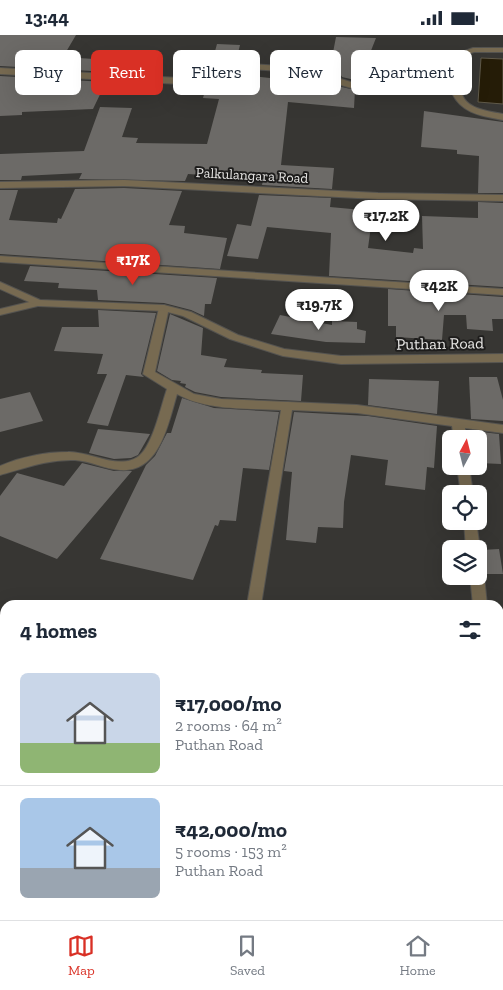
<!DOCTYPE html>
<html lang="en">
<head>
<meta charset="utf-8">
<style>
	:root { --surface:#fff; --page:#f6f6f7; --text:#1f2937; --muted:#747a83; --line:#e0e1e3; --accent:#d93025 }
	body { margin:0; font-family:"Zilla Slab",serif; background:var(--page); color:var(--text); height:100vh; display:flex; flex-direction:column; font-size:19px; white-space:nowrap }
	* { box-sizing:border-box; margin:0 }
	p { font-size:16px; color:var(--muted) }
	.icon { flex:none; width:28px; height:28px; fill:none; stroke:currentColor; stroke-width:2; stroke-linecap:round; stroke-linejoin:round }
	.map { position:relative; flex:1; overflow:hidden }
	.panel { position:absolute; left:0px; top:565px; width:504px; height:320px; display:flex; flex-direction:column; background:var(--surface); border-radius:15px 15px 0 0; box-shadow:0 5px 20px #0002 }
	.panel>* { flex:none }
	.hud { position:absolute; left:15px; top:15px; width:474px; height:45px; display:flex; gap:10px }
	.needle { width:32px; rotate:7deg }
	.fabs { position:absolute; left:442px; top:395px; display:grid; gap:10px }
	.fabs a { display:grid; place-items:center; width:45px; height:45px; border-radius:8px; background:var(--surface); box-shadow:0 5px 20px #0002; font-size:25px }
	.price { position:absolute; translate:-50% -42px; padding:0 11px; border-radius:18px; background:#fff; color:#222; font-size:16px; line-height:32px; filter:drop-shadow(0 1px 2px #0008) }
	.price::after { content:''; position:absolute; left:50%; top:30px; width:15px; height:11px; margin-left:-8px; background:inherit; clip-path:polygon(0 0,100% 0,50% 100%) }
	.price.current { background:var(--accent); color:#fff }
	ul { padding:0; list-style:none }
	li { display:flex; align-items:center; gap:15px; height:125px; padding:0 20px }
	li+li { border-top:1px solid var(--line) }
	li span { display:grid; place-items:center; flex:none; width:140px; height:100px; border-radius:8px; color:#555 }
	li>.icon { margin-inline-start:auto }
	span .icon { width:60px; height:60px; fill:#fffc; stroke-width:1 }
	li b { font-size:21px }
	h2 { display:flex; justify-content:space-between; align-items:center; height:60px; padding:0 20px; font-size:21px }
	.chip { padding:0 18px; border-radius:8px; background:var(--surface); box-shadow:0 5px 20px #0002; font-size:18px; line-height:45px }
	.chip.current { background:var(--accent); color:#fff }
	.status { display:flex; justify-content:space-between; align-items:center; height:35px; padding:0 25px; background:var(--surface); direction:ltr }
	.status svg { height:14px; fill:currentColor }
	.tab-bar { display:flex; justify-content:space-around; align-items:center; height:70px; border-top:1px solid var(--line); background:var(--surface); font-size:14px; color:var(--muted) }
	.tab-bar a { display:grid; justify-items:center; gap:2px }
	.tab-bar .current { color:var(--accent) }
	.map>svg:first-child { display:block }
</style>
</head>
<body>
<div class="status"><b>13:44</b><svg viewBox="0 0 49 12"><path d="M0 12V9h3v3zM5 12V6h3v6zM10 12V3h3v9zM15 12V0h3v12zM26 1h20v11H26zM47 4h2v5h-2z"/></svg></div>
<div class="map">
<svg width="503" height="885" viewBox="0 0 503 885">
	<rect width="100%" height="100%" fill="#373633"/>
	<path fill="#251c07" stroke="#605a4a" d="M481,23L503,24V69L478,67Z"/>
	<g fill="#6c6a67">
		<path d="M0,0H76L63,22L110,25L107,32H112L110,37L0,31Z"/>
		<path d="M336,2L376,3L359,46L342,42L338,35L330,33Z"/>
		<path d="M217,9L240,10L238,18H246L245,27H212Z"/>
		<path d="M220,34L243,35L242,40L288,45L327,47L328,42L333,50L355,55L354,73L288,67L281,130L334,133L332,154L262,150L263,145L254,143L188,139L185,146L79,144L82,138L22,141L21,145H0V119L84,116L100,72L132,73L122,102L138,103L136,108L207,109L219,64L203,63L208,45Z"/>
		<path d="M0,41L106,47L93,74L22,77V80L0,81Z"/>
		<path d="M424,76L503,87V158H478L479,121L457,119V115L421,112Z"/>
		<path d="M124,153L182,156L169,190L185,191L184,198L227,203L220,234L0,219V155H18L9,185L57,188L58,183L61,184L75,154Z"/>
		<path d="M259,160L331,163L330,172L373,176L368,213L413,218L414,213L423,214L422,181L478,183V167L503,168V252L329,241L331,198L267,192L258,224L227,221L237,189L251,191Z"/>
		<path d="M30,231L217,243L211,269H205L204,281L191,275L164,268L98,265L97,255L58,253L59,248L24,246Z"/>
		<path d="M388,254L503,262V284H492L493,296L467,294L466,280H444L442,305L396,302V291H388Z"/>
		<path d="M98,275L156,278L141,339L144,342L126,340L108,391L87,388L107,339H97L103,319L54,316L62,292H99Z"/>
		<path d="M170,279L203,293L201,320L227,324L224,332L262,335L261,338L303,340L301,366L221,362L195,357L185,352L186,349L180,348L181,346L172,345L157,336Z"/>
		<path d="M280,280L332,290V286L357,287V294L366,296L365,308L326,307L271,299Z"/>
		<path d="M469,342H497L503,365V386L471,384Z"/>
		<path d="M369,344L439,346L437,379L368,370Z"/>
		<path d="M30,357L43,386L0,397V364Z"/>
		<path d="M182,363L214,373L279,377L269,435L243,433L236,486L220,485L218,491L215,490L193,545L100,524L146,430L155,421L167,398H171Z"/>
		<path d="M294,377L368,381L437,391L434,433L427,432L425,455L385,450L388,425L351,420L344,467L343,493L318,492L316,508L286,505L292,437L284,436Z"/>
		<path d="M98,394L109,395L150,399L138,420L131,423L114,424L89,418Z"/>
		<path d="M472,396L499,399L501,429L479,428V404H472Z"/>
		<path d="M82,428L114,436H132L57,524L0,501V461L17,438L64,451Z"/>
		<path d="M499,514L503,539H485L479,534V518L482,515Z"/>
	</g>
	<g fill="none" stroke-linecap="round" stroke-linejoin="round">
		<defs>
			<g id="minor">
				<path d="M473,13H503V17H474L459,22C459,65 459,72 503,79V85C483,81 462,79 452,58L351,53L334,48L330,41L326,39L220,32L216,33L209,43L180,49L0,39V33L180,43L203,39L210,29L219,27L327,34L337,37L341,44L351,47L452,53L451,21Z"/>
				<path d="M124,145L378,158L503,160V166L378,164L124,151L0,153V147Z"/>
				<path d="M0,221L503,254V260L0,227Z"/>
				<path d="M38,265L43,268L42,270L0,280V274Z"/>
				<path d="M164,270L169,273L155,337L194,359L221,364L357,370L503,390V398L465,393L466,404H454L452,391L357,378L292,375L261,570H247L281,375C247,373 207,376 177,359C168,389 160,438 120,435C105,434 90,426 75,425C48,424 25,433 0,440V431C21,422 45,417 68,417C89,416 120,436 139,421C153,410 161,371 167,354L143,339L159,273Z"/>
				<path d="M457,431H469L473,459H461Z"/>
				<path d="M464,486H476L480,514L479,516V514H466Z"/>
				<path d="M479,536L484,541L487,570H473L470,541H479Z"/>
				<path d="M5,674V686L0,687V675Z"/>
				<path d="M503,819V835L499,837V821Z"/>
				<path d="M371,880H397L395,885H369Z"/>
			</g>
			<path id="tertiary" d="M0,247L40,265L164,270L191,277L238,300L284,314L341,321L503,319V327L341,329L283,321L230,304L183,281L164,276L38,271L0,254Z"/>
		</defs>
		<use href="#minor" stroke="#545350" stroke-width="2"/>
		<use href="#tertiary" stroke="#545350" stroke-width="2"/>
		<use href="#minor" fill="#776a51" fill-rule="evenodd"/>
		<use href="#tertiary" fill="#776a51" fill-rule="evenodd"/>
	</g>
	<g text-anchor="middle" stroke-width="4" stroke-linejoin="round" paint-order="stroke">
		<g font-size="14" fill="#ebeae8" stroke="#1e1d1c">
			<text transform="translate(252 140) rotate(3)" y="5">Palkulangara Road</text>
		</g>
		<g font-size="16" fill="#ebeae8" stroke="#1e1d1c">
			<text transform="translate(440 308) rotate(-1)" y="6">Puthan Road</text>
		</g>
	</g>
</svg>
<div class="fabs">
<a><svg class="needle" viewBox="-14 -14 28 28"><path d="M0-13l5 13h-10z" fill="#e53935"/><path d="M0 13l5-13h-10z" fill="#747a83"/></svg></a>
<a><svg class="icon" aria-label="locate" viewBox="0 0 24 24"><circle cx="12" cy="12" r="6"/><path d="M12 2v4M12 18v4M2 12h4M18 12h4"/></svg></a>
<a><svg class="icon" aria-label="layers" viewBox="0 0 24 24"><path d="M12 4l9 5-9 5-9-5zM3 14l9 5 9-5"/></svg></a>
</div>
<b class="price" style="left:386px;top:207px">₹17.2K</b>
<b class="price current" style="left:133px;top:251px">₹17K</b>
<b class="price" style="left:439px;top:277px">₹42K</b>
<b class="price" style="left:319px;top:296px">₹19.7K</b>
<div class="hud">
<a class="chip">Buy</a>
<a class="chip current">Rent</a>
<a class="chip">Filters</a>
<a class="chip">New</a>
<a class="chip">Apartment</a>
</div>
<section class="panel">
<h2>4 homes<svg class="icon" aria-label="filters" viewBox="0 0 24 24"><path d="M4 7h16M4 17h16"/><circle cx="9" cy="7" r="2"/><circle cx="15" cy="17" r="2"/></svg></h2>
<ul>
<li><span style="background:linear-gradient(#c9d6e8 70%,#8fb573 0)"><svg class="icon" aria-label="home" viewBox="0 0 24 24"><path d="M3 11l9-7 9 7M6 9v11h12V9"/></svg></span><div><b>₹17,000/mo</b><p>2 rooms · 64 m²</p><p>Puthan Road</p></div></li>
<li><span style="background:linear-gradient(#a9c7e8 70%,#9aa5b1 0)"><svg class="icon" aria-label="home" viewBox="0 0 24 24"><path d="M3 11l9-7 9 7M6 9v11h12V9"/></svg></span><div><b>₹42,000/mo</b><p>5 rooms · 153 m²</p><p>Puthan Road</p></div></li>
</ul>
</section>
</div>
<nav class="tab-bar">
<a class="current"><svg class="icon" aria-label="map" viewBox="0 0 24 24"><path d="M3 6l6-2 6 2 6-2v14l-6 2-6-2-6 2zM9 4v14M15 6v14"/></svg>Map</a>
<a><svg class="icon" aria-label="saved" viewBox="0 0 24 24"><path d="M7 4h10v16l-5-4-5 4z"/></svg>Saved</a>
<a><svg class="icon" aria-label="home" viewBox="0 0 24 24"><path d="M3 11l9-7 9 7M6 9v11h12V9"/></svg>Home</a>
</nav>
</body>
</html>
